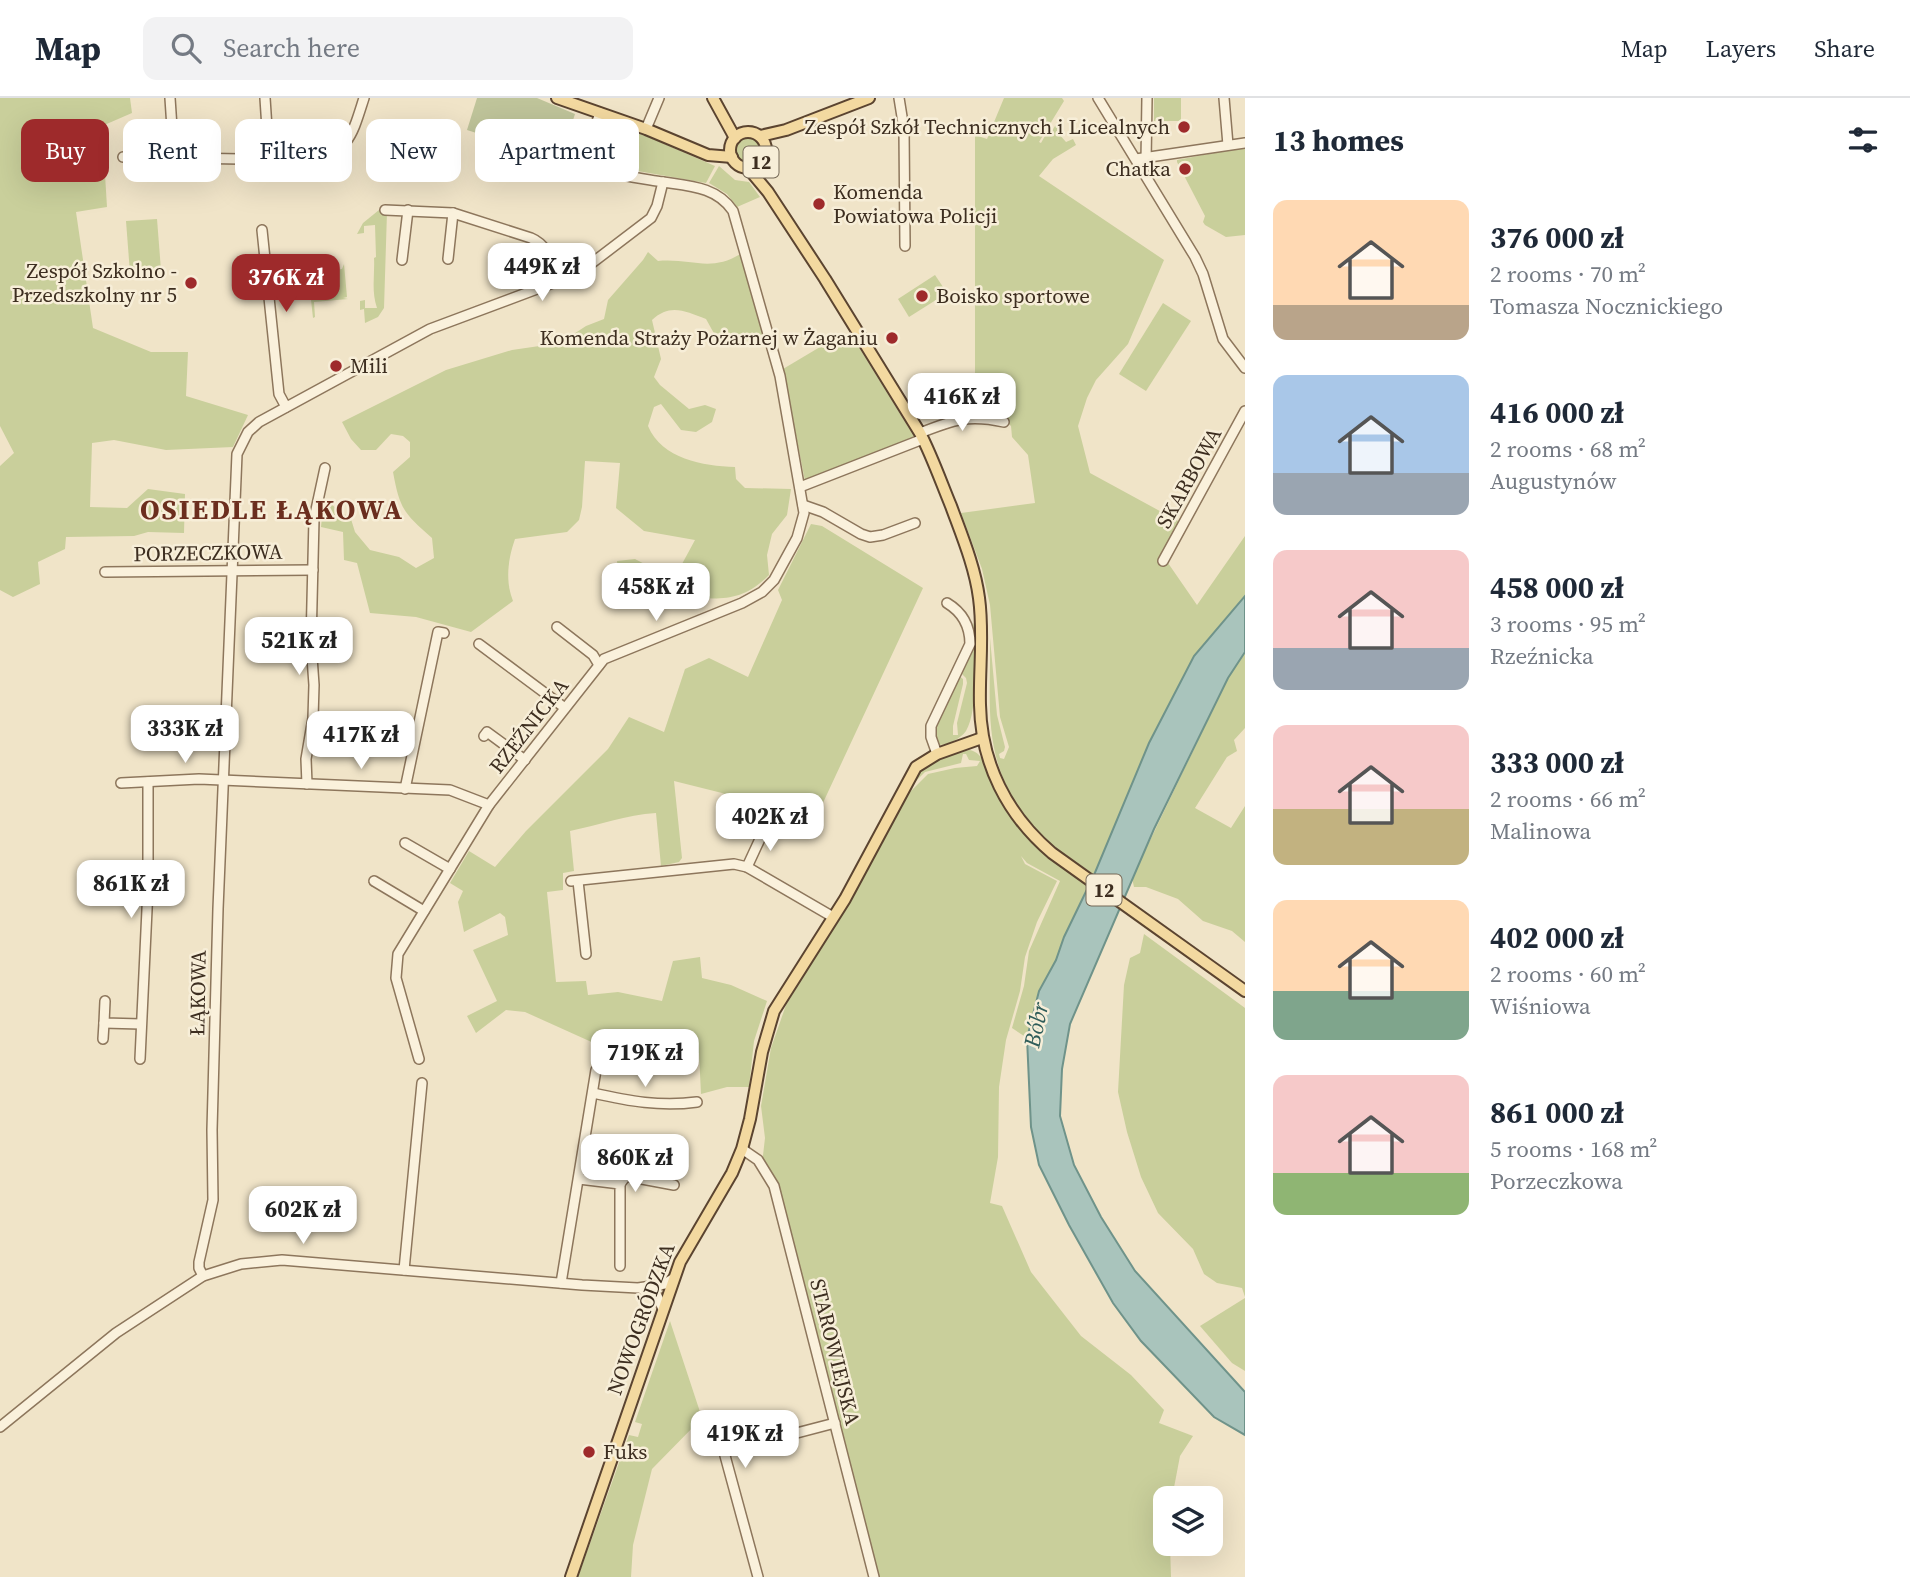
<!DOCTYPE html>
<html lang="en">
<head>
<meta charset="utf-8">
<style>
	:root { --surface:#fff; --page:#f2f2f3; --text:#1f2937; --muted:#747a83; --line:#e0e1e3; --accent:#9e2a2b }
	body { margin:0; font-family:"Source Serif 4",serif; background:var(--page); color:var(--text); height:100vh; display:flex; flex-direction:column; font-size:26px; white-space:nowrap }
	* { box-sizing:border-box; margin:0 }
	p { font-size:23px; color:var(--muted) }
	.icon { flex:none; width:38px; height:38px; fill:none; stroke:currentColor; stroke-width:2; stroke-linecap:round; stroke-linejoin:round }
	.map { position:relative; flex:1; overflow:hidden }
	.sheet { display:flex; flex-direction:column; background:var(--surface); width:665px }
	.sheet>* { flex:none }
	.hud { position:absolute; left:21px; top:21px; width:665px; height:63px; display:flex; gap:14px }
	.buttons { position:absolute; left:1153px; top:1388px; display:grid; gap:14px }
	.buttons a { display:grid; place-items:center; width:70px; height:70px; border-radius:14px; background:var(--surface); box-shadow:0 7px 28px #0002; font-size:35px }
	.price { position:absolute; translate:-50% -60px; padding:0 16px; border-radius:14px; background:#fff; color:#222; font-size:23px; line-height:46px; filter:drop-shadow(0 2px 4px #0008) }
	.price::after { content:''; position:absolute; left:50%; top:42px; width:21px; height:16px; margin-left:-10px; background:inherit; clip-path:polygon(0 0,100% 0,50% 100%) }
	.price.selected { background:var(--accent); color:#fff }
	ul { padding:0; list-style:none }
	li { display:flex; align-items:center; gap:21px; height:175px; padding:0 28px }
	li span { display:grid; place-items:center; flex:none; width:196px; height:140px; border-radius:14px; color:#555 }
	li>.icon { margin-inline-start:auto }
	span .icon { width:84px; height:84px; fill:#fffc; stroke-width:1 }
	li b { font-size:30px }
	h2 { display:flex; justify-content:space-between; align-items:center; height:84px; padding:0 28px; font-size:30px }
	.pill { padding:0 24px; border-radius:14px; background:var(--surface); box-shadow:0 7px 28px #0002; font-size:24px; line-height:63px }
	.pill.selected { background:var(--accent); color:#fff }
	header { display:flex; align-items:center; gap:42px; box-sizing:border-box; height:98px; padding:0 35px; background:var(--surface); border-bottom:2px solid var(--line) }
	header strong { font-size:33px }
	nav { display:flex; gap:38px; margin-inline-start:auto; font-size:24px }
	.search { width:490px; height:63px; background:var(--page); display:flex; align-items:center; gap:18px; box-sizing:border-box; padding:0 24px; border-radius:14px; color:var(--muted); font-size:26px }
	main { display:flex; flex:1; min-height:0 }
	.map>svg:first-child { display:block }
</style>
</head>
<body>
<header>
<strong>Map</strong>
<div class="search"><svg class="icon" aria-label="search" viewBox="0 0 24 24"><circle cx="10" cy="10" r="6"/><path d="M15 15l6 6"/></svg>Search here</div>
<nav><a>Map</a><a>Layers</a><a>Share</a></nav>
</header>
<main>
<div class="map">
<svg width="1245" height="1479" viewBox="0 0 1245 1479">
	<rect width="100%" height="100%" fill="#f0e4c8"/>
	<g fill="#c9cf9b">
		<path d="M0,0H130L132,15L102,28L107,109L76,114L93,230L151,254H188L186,298L248,317L233,349L166,352L114,342L92,345L90,409L127,410L148,391L185,396L184,435L148,434L134,438L66,439L65,451L38,464L40,486L13,499L0,492V368L14,355L0,328Z"/>
		<path d="M1004,0H1062L1064,3L1039,44L1041,45L1049,31L1052,33L1058,23L1063,31L1058,35L1066,44L1073,41L1076,47L1053,61L1039,78L1164,162L1128,246L1096,282L1087,300L1078,328L1090,375L1180,424L1160,462L1168,465L1197,507L1245,438V498L1194,558L1149,645L1094,777C1081,767 1067,757 1054,750C1043,743 1033,729 1025,718C981,659 991,608 990,540L997,617L1005,649L1004,653L999,656L1000,660L1004,661L1009,649L1000,619L990,507L982,471L961,415L1035,405L1028,357L1012,339L1011,328C1000,316 982,321 972,309L979,291H975V37L987,41Z"/>
		<rect x="1154" y="0" width="27" height="23"/>
		<path d="M610,26L646,38L715,68L706,85L615,69C598,59 593,44 604,27Z"/>
		<circle cx="749" cy="52" r="14"/>
		<path d="M1245,49V137L1226,139L1205,127L1203,124L1205,118L1177,64V62Z"/>
		<path d="M719,68L735,82L749,84L760,99L737,109L727,96L709,85Z"/>
		<path d="M379,112L387,114L384,210L378,219L365,225L364,211L360,212V203L365,202V210H377C371,193 375,176 374,160L376,159L375,127L364,128V135L357,136L363,125Z"/>
		<path d="M157,121L161,172L130,175L126,123Z"/>
		<path d="M745,153L768,233L753,241L721,248L706,221C685,213 670,205 652,222L661,261L654,279L660,287L689,311L705,307L716,311L712,324L696,334L681,332L661,306L654,309L648,328C662,361 703,368 735,369L736,381L745,390L791,391L787,417L772,436L767,457L769,477C739,507 717,500 678,499L665,487L635,490L618,472L617,463L635,461L652,470L682,466L695,442L644,433L616,410L620,365L585,363L582,409L579,422L567,434L515,441C508,461 505,483 513,503L471,534L416,519L370,515L357,465L344,462L343,434L321,429L324,401L351,421L355,434L370,452L399,459L416,470L434,460L432,440C404,415 400,412 393,374L410,359V344L403,338L391,336L376,352H361L351,341L342,324L446,272L512,252L560,245L586,228L604,221L608,202L643,162L648,154L658,163C693,160 712,176 745,153Z"/>
		<path d="M306,156L308,170L316,169L317,174L342,171L344,166L347,199L343,200L348,201L314,204L315,219L313,220Z"/>
		<path d="M935,177L947,195L909,219L898,201Z"/>
		<path d="M1163,205L1191,223L1146,293L1119,276Z"/>
		<path d="M850,235L915,340L805,383L783,271L820,249L824,250Z"/>
		<path d="M811,426L822,428L923,490L808,737L751,706L722,695L674,683L682,760L679,764L661,768L656,715C626,717 599,727 570,733L574,773L563,775V792L547,794L556,884L586,883L588,897L618,894L662,903L673,863L700,859L702,880L731,887L767,903L754,943L749,989H727L701,996L699,955L641,962L627,960L525,914L506,912L476,935L467,918L497,903L473,852L508,837L505,819L500,815L464,834L458,804L463,793L450,785L469,753L495,769L526,733L608,651L629,619L664,634L685,571L709,560L748,579L782,502L778,492Z"/>
		<path d="M976,520C976,545 979,612 966,633C960,641 948,647 938,647L934,632L959,578L963,581V586L953,628V637H958L957,625L967,585L966,580L961,575L970,534Z"/>
		<path d="M1245,554V630L1234,642L1237,653L1227,659L1195,710L1231,730L1245,708V844L1232,833L1203,823L1178,801L1146,789H1134L1132,780L1228,580Z"/>
		<path d="M969,652C985,654 986,674 992,686C1005,716 1025,739 1050,759V761L1089,789L1064,839L1056,862L1039,893L1027,940L1012,930L1024,888L1029,853L1060,783L1027,765L1021,758L1025,766L1057,783L1037,824L1025,859L1020,893L1006,942L999,989L998,1059L990,1105L1002,1108L1031,1174L1081,1238L1131,1277L1164,1312L1159,1325L1193,1338L1180,1358L1172,1400H1166V1446H1170L1171,1479H879L840,1325L807,1227L769,1078L762,1066L765,1040L761,1008L771,950L786,907L818,855L817,852L900,704L928,676L955,670L977,668L980,663L969,662L966,656H963L961,665L925,674L909,690C927,660 937,661 969,652Z"/>
		<path d="M1144,836L1245,910V1199L1242,1190L1217,1185L1204,1176L1193,1151L1158,1115L1141,1079L1127,1034L1118,994L1124,887L1130,860L1140,855Z"/>
		<path d="M1245,1200V1273L1232,1265L1200,1228Z"/>
		<path d="M670,1223L702,1320L652,1371L633,1447L631,1479H578L629,1337L638,1339L642,1326L635,1324Z"/>
	</g>
	<path fill="#bfc49a" d="M477,0H537L575,16L560,62L467,32Z"/>
	<path fill="#a9c4bc" stroke="#6f938a" stroke-width="2" d="M1245,498V554L1228,580L1154,731L1070,926L1062,971L1060,1018L1074,1067L1101,1119L1135,1173L1245,1294V1337L1214,1319L1141,1243L1113,1205L1069,1127L1039,1067L1031,1029L1027,940L1039,893L1056,862L1064,839L1094,777L1149,645L1194,558Z"/>
	<g fill="none" stroke-linecap="round" stroke-linejoin="round">
		<defs>
			<g id="minor">
				<path d="M170,0L174,60"/>
				<path d="M265,0L269,61"/>
				<path d="M899,0L904,31L905,148"/>
				<path d="M1098,0L1195,159L1203,176L1223,241L1245,270"/>
				<path d="M1224,0L1228,47"/>
				<path d="M646,31L659,0"/>
				<path d="M123,59L309,62C349,57 353,34 364,0"/>
				<path d="M1136,61L1245,45"/>
				<path d="M1146,64L1147,0"/>
				<path d="M385,112L453,115L531,140C548,147 553,166 561,182"/>
				<path d="M262,132L279,296L286,309"/>
				<path d="M448,161L453,115"/>
				<path d="M402,162L408,112"/>
				<path d="M920,335C953,322 968,316 1004,324"/>
				<path d="M800,389L923,341"/>
				<path d="M803,407L823,414L861,436L870,439L883,437L915,425"/>
				<path d="M1163,463L1245,313"/>
				<path d="M105,474L313,472"/>
				<path d="M557,529L593,557L599,567"/>
				<path d="M479,546L565,610"/>
				<path d="M484,638L487,634L525,662"/>
				<path d="M937,656L931,639V628L970,546C970,528 962,514 947,505"/>
				<path d="M121,685L199,681L450,692L489,707"/>
				<path d="M307,686L306,661L313,620L314,587L311,545L314,421L325,370"/>
				<path d="M405,691L438,534L444,535"/>
				<path d="M405,745L450,771"/>
				<path d="M747,769L766,728"/>
				<path d="M374,783L424,813"/>
				<path d="M571,783L734,766L747,769L833,819"/>
				<path d="M578,783L586,856"/>
				<path d="M105,903L104,925L141,926"/>
				<path d="M103,941L104,925"/>
				<path d="M140,961L148,790V684"/>
				<path d="M419,961L396,880L398,856L489,707L604,561L742,505L762,494L774,482L797,440L804,415L780,278L733,113C717,89 690,88 663,84"/>
				<path d="M593,995C629,1003 660,1009 697,1004"/>
				<path d="M742,1051L758,1062L774,1088L874,1479"/>
				<path d="M579,1081L620,1086V1168"/>
				<path d="M620,1086L626,1078L674,1087"/>
				<path d="M404,1172L422,985"/>
				<path d="M203,1178L199,1170V1164L213,1102L212,1032L218,811L237,356L248,334L259,324L430,231L561,182L592,165L651,120L657,108L663,84C616,76 576,77 600,15"/>
				<path d="M561,1185L596,972"/>
				<path d="M643,1192L657,1198L663,1211"/>
				<path d="M0,1329L116,1235L203,1178L241,1166L282,1162L582,1187L638,1190L665,1186L674,1180"/>
				<path d="M758,1479L724,1354L835,1325"/>
			</g>
			<g id="major">
				<path d="M557,0L646,31L708,57L732,59"/>
				<path d="M713,0L735,40"/>
				<circle cx="748" cy="52" r="18"/>
				<path d="M760,38L786,32L869,0"/>
				<path d="M748,70L768,94L825,181L920,335C932,358 941,384 951,408C962,438 975,469 979,500C984,536 979,571 980,607C981,665 1007,717 1052,755L1245,893"/>
				<path d="M571,1479L680,1164L732,1075L742,1051L750,1021L762,954L774,913L845,801L916,669L937,656L982,640"/>
			</g>
		</defs>
		<use href="#minor" stroke="#8d765c" stroke-width="12"/>
		<use href="#major" stroke="#5b4430" stroke-width="14"/>
		<use href="#minor" stroke="#faf1dc" stroke-width="9"/>
		<use href="#major" stroke="#f3d9a0" stroke-width="10"/>
	</g>
	<g fill="#9e2a2b" stroke="#f7eed8" stroke-width="2.5">
		<circle cx="1184" cy="29" r="7"/>
		<circle cx="1185" cy="71" r="7"/>
		<circle cx="819" cy="106" r="7"/>
		<circle cx="191" cy="185" r="7"/>
		<circle cx="922" cy="198" r="7"/>
		<circle cx="892" cy="240" r="7"/>
		<circle cx="336" cy="268" r="7"/>
		<circle cx="589" cy="1354" r="7"/>
	</g>
	<g text-anchor="middle" stroke-width="5" stroke-linejoin="round" paint-order="stroke">
		<g fill="#f7eed8" stroke="#756857" stroke-width="2">
			<rect x="743.5" y="48.5" width="35" height="31" rx="5"/>
			<rect x="1086.5" y="776.5" width="35" height="31" rx="5"/>
		</g>
		<g font-size="19" font-weight="bold" fill="#3d2e20">
			<text x="761" y="71">12</text>
			<text x="1104" y="799">12</text>
		</g>
		<g font-size="21" fill="#3d2e20" stroke="#f7eed8" text-anchor="end">
			<text x="1170" y="36">Zespół Szkół Technicznych i Licealnych</text>
			<text x="1171" y="78">Chatka</text>
			<text x="833" y="101" text-anchor="start">Komenda<tspan x="833" dy="24">Powiatowa Policji</tspan></text>
			<text x="177" y="180">Zespół Szkolno -<tspan x="177" dy="24">Przedszkolny nr 5</tspan></text>
			<text x="936" y="205" text-anchor="start">Boisko sportowe</text>
			<text x="878" y="247">Komenda Straży Pożarnej w Żaganiu</text>
			<text x="350" y="275" text-anchor="start">Mili</text>
			<text x="603" y="1361" text-anchor="start">Fuks</text>
		</g>
		<g font-size="21" fill="#3d2e20" stroke="#f7eed8">
			<text transform="translate(1189 380) rotate(-61)" y="7">SKARBOWA</text>
			<text transform="translate(208 455) rotate(-1)" y="7">PORZECZKOWA</text>
			<text transform="translate(529 628) rotate(-52)" y="7">RZEŹNICKA</text>
			<text transform="translate(198 895) rotate(-89)" y="7">ŁĄKOWA</text>
			<text transform="translate(641 1221) rotate(-70)" y="7">NOWOGRÓDZKA</text>
			<text transform="translate(835 1254) rotate(76)" y="7">STAROWIEJSKA</text>
		</g>
		<g font-size="23" font-style="italic" fill="#2f5d5a" stroke="#f7eed8">
			<text transform="translate(1036 927) rotate(-78)" y="8">Bóbr</text>
		</g>
		<g font-size="28" font-weight="bold" letter-spacing="2" fill="#6b2e1e" stroke="#f7eed8">
			<text x="272" y="421">OSIEDLE ŁĄKOWA</text>
		</g>
	</g>
</svg>
<div class="buttons">
<a><svg class="icon" aria-label="layers" viewBox="0 0 24 24"><path d="M12 4l9 5-9 5-9-5zM3 14l9 5 9-5"/></svg></a>
</div>
<b class="price" style="left:542px;top:205px">449K zł</b>
<b class="price selected" style="left:286px;top:216px">376K zł</b>
<b class="price" style="left:962px;top:335px">416K zł</b>
<b class="price" style="left:656px;top:525px">458K zł</b>
<b class="price" style="left:299px;top:579px">521K zł</b>
<b class="price" style="left:185px;top:667px">333K zł</b>
<b class="price" style="left:361px;top:673px">417K zł</b>
<b class="price" style="left:770px;top:755px">402K zł</b>
<b class="price" style="left:131px;top:822px">861K zł</b>
<b class="price" style="left:645px;top:991px">719K zł</b>
<b class="price" style="left:635px;top:1096px">860K zł</b>
<b class="price" style="left:303px;top:1148px">602K zł</b>
<b class="price" style="left:745px;top:1372px">419K zł</b>
<div class="hud">
<a class="pill selected">Buy</a>
<a class="pill">Rent</a>
<a class="pill">Filters</a>
<a class="pill">New</a>
<a class="pill">Apartment</a>
</div>
</div>
<section class="sheet">
<h2>13 homes<svg class="icon" aria-label="filters" viewBox="0 0 24 24"><path d="M4 7h16M4 17h16"/><circle cx="9" cy="7" r="2"/><circle cx="15" cy="17" r="2"/></svg></h2>
<ul>
<li><span style="background:linear-gradient(#ffd9b3 75%,#b9a48a 0)"><svg class="icon" aria-label="home" viewBox="0 0 24 24"><path d="M3 11l9-7 9 7M6 9v11h12V9"/></svg></span><div><b>376 000 zł</b><p>2 rooms · 70 m²</p><p>Tomasza Nocznickiego</p></div></li>
<li><span style="background:linear-gradient(#a9c7e8 70%,#9aa5b1 0)"><svg class="icon" aria-label="home" viewBox="0 0 24 24"><path d="M3 11l9-7 9 7M6 9v11h12V9"/></svg></span><div><b>416 000 zł</b><p>2 rooms · 68 m²</p><p>Augustynów</p></div></li>
<li><span style="background:linear-gradient(#f6c9c9 70%,#9aa5b1 0)"><svg class="icon" aria-label="home" viewBox="0 0 24 24"><path d="M3 11l9-7 9 7M6 9v11h12V9"/></svg></span><div><b>458 000 zł</b><p>3 rooms · 95 m²</p><p>Rzeźnicka</p></div></li>
<li><span style="background:linear-gradient(#f6c9c9 60%,#c2b280 0)"><svg class="icon" aria-label="home" viewBox="0 0 24 24"><path d="M3 11l9-7 9 7M6 9v11h12V9"/></svg></span><div><b>333 000 zł</b><p>2 rooms · 66 m²</p><p>Malinowa</p></div></li>
<li><span style="background:linear-gradient(#ffd9b3 65%,#7fa58c 0)"><svg class="icon" aria-label="home" viewBox="0 0 24 24"><path d="M3 11l9-7 9 7M6 9v11h12V9"/></svg></span><div><b>402 000 zł</b><p>2 rooms · 60 m²</p><p>Wiśniowa</p></div></li>
<li><span style="background:linear-gradient(#f6c9c9 70%,#8fb573 0)"><svg class="icon" aria-label="home" viewBox="0 0 24 24"><path d="M3 11l9-7 9 7M6 9v11h12V9"/></svg></span><div><b>861 000 zł</b><p>5 rooms · 168 m²</p><p>Porzeczkowa</p></div></li>
</ul>
</section>
</main>
</body>
</html>
